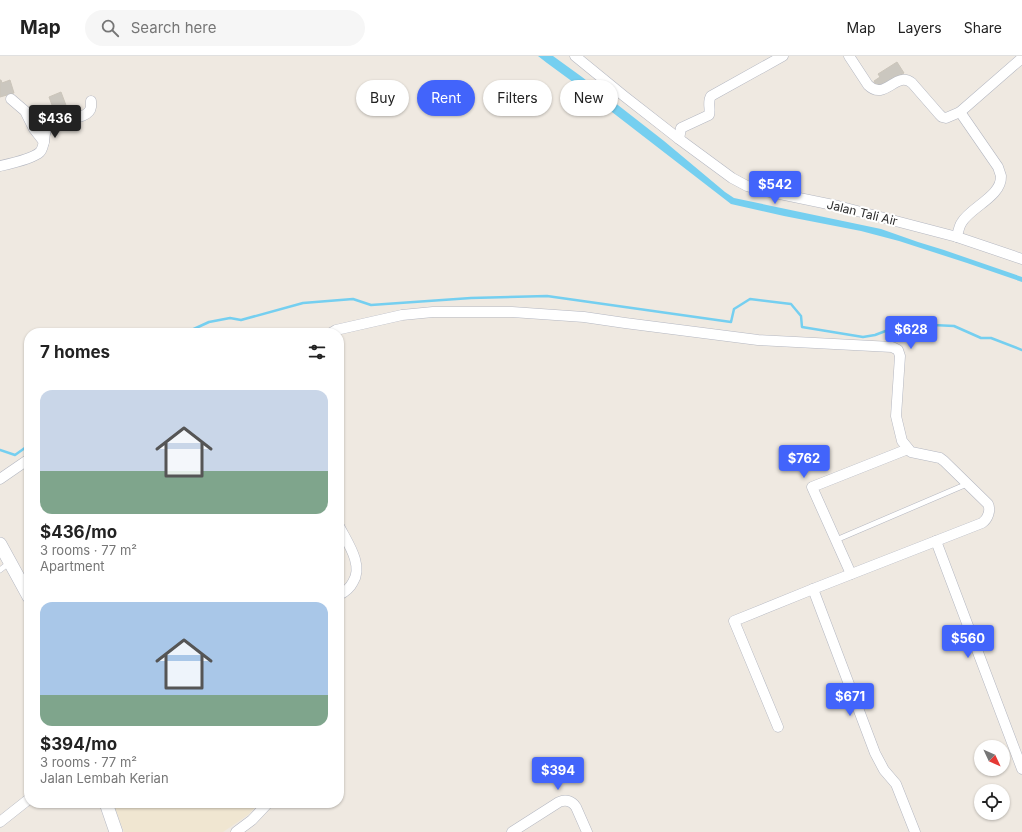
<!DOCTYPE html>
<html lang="en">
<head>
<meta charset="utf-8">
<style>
	:root { --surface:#fff; --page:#f6f6f6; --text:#222; --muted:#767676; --line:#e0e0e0; --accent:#4264fb }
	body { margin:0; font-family:Inter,sans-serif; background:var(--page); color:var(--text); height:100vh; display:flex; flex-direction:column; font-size:15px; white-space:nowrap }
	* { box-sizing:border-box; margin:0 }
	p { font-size:13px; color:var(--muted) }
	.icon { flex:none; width:22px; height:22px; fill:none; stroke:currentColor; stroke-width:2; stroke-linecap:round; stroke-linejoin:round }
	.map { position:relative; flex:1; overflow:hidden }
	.details { position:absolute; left:24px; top:272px; width:320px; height:480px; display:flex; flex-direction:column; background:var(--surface); border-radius:16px; box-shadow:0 1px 3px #0004 }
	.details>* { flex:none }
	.banner { position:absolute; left:356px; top:24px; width:380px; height:36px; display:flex; gap:8px }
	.needle { width:26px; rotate:134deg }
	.fabs { position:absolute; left:974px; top:684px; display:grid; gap:8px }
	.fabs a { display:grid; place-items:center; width:36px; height:36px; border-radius:50%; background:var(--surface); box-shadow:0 1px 3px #0004; font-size:20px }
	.price { position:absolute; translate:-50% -34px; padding:0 9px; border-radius:4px; background:var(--accent); color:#fff; font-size:13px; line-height:26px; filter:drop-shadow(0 1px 2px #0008) }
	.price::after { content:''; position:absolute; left:50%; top:24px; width:12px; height:9px; margin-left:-6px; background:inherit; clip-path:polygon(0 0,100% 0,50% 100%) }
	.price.active { background:#222; color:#fff }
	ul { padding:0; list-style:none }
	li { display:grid; align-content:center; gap:8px; height:212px; padding:0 16px }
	li span { display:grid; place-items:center; height:124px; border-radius:12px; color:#555 }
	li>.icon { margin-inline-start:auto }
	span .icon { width:72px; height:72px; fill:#fffc; stroke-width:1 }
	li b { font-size:17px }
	h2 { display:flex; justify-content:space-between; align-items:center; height:48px; padding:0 16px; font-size:17px }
	.chip { padding:0 14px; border-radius:18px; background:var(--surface); box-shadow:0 1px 3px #0004; font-size:14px; line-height:36px }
	.chip.active { background:var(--accent); color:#fff }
	header { display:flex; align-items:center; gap:24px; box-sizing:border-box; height:56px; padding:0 20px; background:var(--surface); border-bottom:1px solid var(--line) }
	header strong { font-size:19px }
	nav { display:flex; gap:22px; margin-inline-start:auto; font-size:14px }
	.search { width:280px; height:36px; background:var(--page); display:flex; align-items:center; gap:10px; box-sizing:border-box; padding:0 14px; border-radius:22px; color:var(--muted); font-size:15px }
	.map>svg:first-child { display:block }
</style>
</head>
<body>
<header>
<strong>Map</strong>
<div class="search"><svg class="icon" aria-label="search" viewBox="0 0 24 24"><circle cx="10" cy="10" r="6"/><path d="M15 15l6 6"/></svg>Search here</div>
<nav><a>Map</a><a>Layers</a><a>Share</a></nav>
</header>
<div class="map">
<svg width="1022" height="776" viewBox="0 0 1022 776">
	<rect width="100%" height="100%" fill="#efe9e1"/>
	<path fill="#f0e6d1" d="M113,747H259L248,759L223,776H124Z"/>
	<path fill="#75cff0" d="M538,0H553L582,21L664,85L725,136L734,142L881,173L918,186L944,194L1022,221V226L967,207L899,185L861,175L784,160L731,148L577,29L547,7Z"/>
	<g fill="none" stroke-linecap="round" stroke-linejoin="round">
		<g stroke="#75cff0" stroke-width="2.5">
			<path d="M185,277L209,266L230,262L241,264L303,247L353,243L371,249L471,242L547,240L731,266L734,253L750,243L791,248L801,260L802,271L863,281L875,279L896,271L933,269L954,270L981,282H991L1022,294"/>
			<path d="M0,394L15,399L29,389"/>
		</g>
	</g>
	<g fill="#cbc7bf" stroke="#cbc5ba">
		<path d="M897,6L904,17L878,33L874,25L880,21L878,18Z"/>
		<path d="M0,24H1L2,27L10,24L14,37L0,41Z"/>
		<path d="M61,36L67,52L55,57L49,41Z"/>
	</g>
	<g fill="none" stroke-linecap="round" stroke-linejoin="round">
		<defs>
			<g id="service">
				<path d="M836,484L967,428"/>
				<path d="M0,514L9,507"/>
			</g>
			<g id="minor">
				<path d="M575,0L624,40L679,83L732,122L747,130L760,134L838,150L957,181L1022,203"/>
				<path d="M849,0L868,29C885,46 896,14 912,27L939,58L942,61L946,62L960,56L1022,2"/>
				<path d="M11,43L25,55L34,73L44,86"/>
				<path d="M679,83L681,72L709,59C711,53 707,46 711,40L783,0"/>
				<path d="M0,110C9,108 34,102 40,96C47,88 41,74 51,68C60,61 89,65 91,51C91,49 91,47 91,45"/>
				<path d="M957,181C958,176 959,170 962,166C971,151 1002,140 1001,120C1000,117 999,114 998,111L960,56"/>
				<path d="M331,277L336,274L402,259L433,256H512L584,261L625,267L758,284L892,291L898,294L900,300L896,360L902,385L911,396L940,402L944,405L988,448C991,454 988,463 982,467L813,533L734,565L778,671"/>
				<path d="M0,423L29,403"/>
				<path d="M339,470C347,486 364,509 353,526C350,532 345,536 339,539"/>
				<path d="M936,485L1022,713"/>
				<path d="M851,518L812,431L908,393"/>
				<path d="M813,533L875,697L884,714L896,728L915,776"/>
				<path d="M0,766L29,743"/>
				<path d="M236,776L252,764L268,747"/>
				<path d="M512,776L559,746C566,743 572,745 576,751L587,776"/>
			</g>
			<g id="tertiary">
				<path d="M0,488L29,541"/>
				<path d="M106,747L116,776"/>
			</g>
		</defs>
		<use href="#service" stroke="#b4b7c1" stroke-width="6"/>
		<use href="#minor" stroke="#b4b7c1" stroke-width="11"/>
		<use href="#tertiary" stroke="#b4b7c1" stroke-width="14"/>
		<use href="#service" stroke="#fff" stroke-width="5"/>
		<use href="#minor" stroke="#fff" stroke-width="10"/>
		<use href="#tertiary" stroke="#fff" stroke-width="13"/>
	</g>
	<g text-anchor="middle" stroke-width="4" stroke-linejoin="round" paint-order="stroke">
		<g font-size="12" fill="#2e2e2e" stroke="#fff">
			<text transform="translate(862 157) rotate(14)" y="4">Jalan Tali Air</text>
		</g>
	</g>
</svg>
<div class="fabs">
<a><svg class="needle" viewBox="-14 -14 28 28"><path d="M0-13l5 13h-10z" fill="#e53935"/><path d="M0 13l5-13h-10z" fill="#767676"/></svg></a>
<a><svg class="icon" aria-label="locate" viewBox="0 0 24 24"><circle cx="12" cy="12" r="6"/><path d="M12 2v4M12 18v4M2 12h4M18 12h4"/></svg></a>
</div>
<b class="price active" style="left:55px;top:83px">$436</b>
<b class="price" style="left:775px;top:149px">$542</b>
<b class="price" style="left:911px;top:294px">$628</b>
<b class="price" style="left:804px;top:423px">$762</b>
<b class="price" style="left:968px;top:603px">$560</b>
<b class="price" style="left:850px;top:661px">$671</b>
<b class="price" style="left:558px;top:735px">$394</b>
<div class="banner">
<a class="chip">Buy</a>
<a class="chip active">Rent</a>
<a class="chip">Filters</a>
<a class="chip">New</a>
</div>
<section class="details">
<h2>7 homes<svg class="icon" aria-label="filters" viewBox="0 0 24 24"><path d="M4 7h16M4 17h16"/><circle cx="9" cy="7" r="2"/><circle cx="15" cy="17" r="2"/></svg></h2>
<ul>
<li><span style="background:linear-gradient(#c9d6e8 65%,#7fa58c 0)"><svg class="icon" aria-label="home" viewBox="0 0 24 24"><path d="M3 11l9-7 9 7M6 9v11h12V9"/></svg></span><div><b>$436/mo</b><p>3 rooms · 77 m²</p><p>Apartment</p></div></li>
<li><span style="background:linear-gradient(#a9c7e8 75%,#7fa58c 0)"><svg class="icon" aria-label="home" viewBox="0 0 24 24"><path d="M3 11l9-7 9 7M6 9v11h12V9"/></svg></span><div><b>$394/mo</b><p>3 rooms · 77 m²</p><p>Jalan Lembah Kerian</p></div></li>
</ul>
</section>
</div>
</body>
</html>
